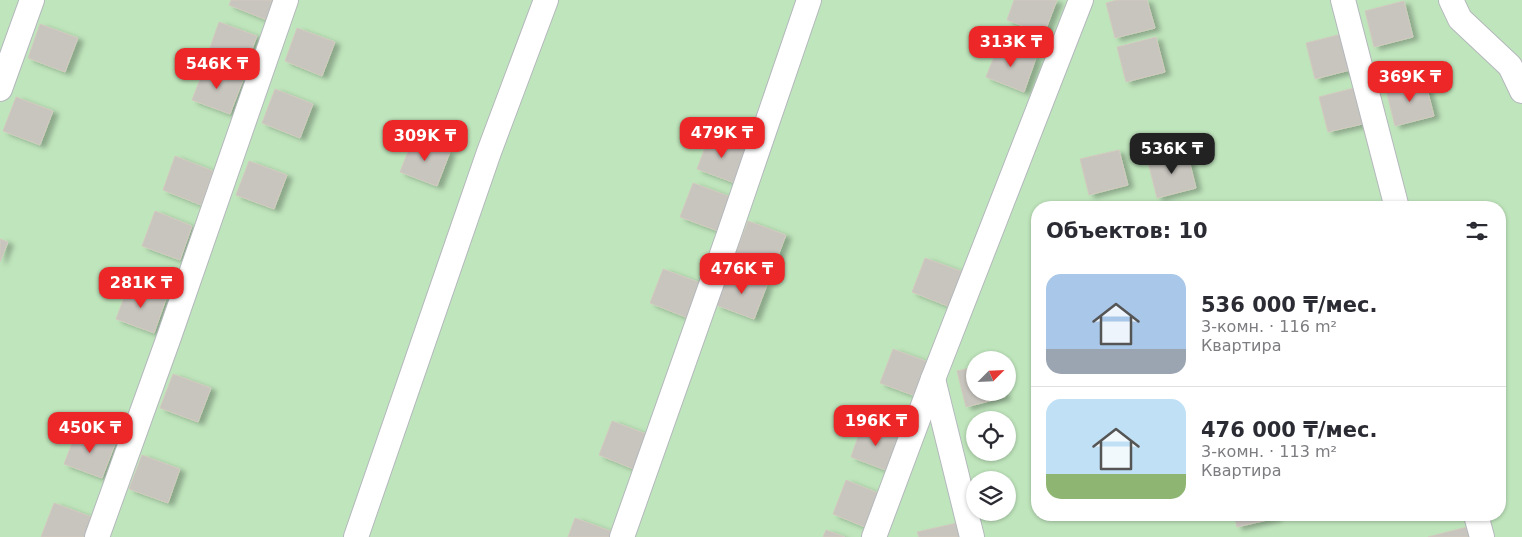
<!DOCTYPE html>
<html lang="ru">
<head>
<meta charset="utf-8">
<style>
	:root { --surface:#fff; --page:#f7f7f7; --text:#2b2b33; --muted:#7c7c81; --line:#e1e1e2; --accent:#ed2727 }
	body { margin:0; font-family:"DejaVu Sans",sans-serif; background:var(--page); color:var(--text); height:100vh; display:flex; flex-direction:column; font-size:19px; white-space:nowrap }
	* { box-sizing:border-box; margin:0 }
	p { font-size:16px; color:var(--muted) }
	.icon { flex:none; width:28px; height:28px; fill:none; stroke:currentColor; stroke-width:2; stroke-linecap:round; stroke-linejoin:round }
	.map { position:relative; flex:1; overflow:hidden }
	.side { position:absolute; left:1031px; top:201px; width:475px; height:320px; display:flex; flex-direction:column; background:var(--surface); border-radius:20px; box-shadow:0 1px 4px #0004 }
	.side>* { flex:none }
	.needle { width:32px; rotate:66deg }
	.controls { position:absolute; left:966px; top:351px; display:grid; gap:10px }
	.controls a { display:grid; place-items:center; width:50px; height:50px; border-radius:50%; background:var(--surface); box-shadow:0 1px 4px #0004; font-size:25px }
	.price { position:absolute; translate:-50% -42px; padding:0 11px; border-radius:10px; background:var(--accent); color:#fff; font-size:16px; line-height:32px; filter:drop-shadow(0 1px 2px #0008) }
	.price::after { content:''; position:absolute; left:50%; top:30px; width:15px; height:11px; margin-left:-8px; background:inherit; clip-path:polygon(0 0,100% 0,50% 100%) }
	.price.active { background:#222; color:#fff }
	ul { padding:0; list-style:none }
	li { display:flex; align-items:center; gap:15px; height:125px; padding:0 15px }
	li+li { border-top:1px solid var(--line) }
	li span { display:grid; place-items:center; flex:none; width:140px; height:100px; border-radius:15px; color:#555 }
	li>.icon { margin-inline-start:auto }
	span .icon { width:60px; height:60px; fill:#fffc; stroke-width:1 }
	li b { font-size:21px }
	h2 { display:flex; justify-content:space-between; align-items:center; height:60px; padding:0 15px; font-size:21px }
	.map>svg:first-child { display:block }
</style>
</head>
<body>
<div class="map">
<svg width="1522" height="537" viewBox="0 0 1522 537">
	<defs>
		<filter id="shadow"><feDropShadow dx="5.5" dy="3" stdDeviation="2.5" flood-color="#0004"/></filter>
	</defs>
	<rect width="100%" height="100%" fill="#ede9e1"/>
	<path fill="#bfe5bc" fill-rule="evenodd" d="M0,0H1522V537H0ZM1038,208H1500V515H1038ZM975,360H1008V392H975ZM975,420H1008V452H975ZM975,480H1008V512H975Z"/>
	<g fill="#c8c4be" stroke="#d2cabf" filter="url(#shadow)">
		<path d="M231,0H274L267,20L229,5Z"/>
		<path d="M1014,0H1057L1044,34L1007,20Z"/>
		<path d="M1117,0H1147L1155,28L1115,38L1106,3Z"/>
		<path d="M1404,1L1413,37L1374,47L1365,11Z"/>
		<path d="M219,22L257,36L244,70L207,56Z"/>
		<path d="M40,24L78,38L65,72L28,58Z"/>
		<path d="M297,28L335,42L322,76L285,61Z"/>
		<path d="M1346,33L1354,69L1315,79L1306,43Z"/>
		<path d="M1156,37L1165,72L1126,82L1117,47Z"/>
		<path d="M999,44L1036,58L1024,92L986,77Z"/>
		<path d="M205,66L243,80L230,114L192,100Z"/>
		<path d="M1425,81L1434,116L1395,126L1386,90Z"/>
		<path d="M1358,87L1367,123L1328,132L1319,97Z"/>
		<path d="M275,89L313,104L300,138L262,123Z"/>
		<path d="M16,97L53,111L40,145L3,131Z"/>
		<path d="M710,134L748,149L735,183L697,169Z"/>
		<path d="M413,138L450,152L437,186L400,172Z"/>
		<path d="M1119,150L1128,185L1089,195L1080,159Z"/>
		<path d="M1187,152L1196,188L1157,198L1148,162Z"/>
		<path d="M175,156L213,171L201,205L163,190Z"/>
		<path d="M249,161L287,175L274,209L236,195Z"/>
		<path d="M693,183L731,197L718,231L680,217Z"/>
		<path d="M155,211L192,226L180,260L142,246Z"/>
		<path d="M748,221L786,235L773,269L735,255Z"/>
		<path d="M0,239L8,242L0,262Z"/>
		<path d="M925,258L963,272L950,307L912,292Z"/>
		<path d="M663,269L701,283L688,318L650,303Z"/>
		<path d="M729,271L767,285L754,319L716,305Z"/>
		<path d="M129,284L166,299L154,333L116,319Z"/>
		<path d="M893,349L931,363L918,397L880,383Z"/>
		<path d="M975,367V392H1004L1005,397L966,407L957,371Z"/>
		<path d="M173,374L211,388L198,422L160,408Z"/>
		<path d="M612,421L649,435L636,470L599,455Z"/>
		<path d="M863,422L901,437L888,471L851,457Z"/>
		<path d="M77,430L115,444L102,478L64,464Z"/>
		<path d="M142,455L180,469L168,503L129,489Z"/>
		<path d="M846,480L883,495L870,529L833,514Z"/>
		<path d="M54,503L92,517L84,537H41Z"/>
		<path d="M1234,515H1276V518L1237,527Z"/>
		<path d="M575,518L613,532L611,537H568Z"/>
		<path d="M957,523L960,537H919L917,532Z"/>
		<path d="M1467,527L1470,537H1428Z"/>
		<path d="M826,530L845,537H823Z"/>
	</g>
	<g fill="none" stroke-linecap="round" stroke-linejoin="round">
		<defs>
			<g id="minor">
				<path d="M1343,0L1397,208"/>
				<path d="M1451,0L1460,19L1510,66L1522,91"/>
				<path d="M0,89L32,0"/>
				<path d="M933,379L972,537"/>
				<path d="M1476,515L1482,537"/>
				<path d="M97,537L169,337L286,0"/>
				<path d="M356,537L489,152L546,0"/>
				<path d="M622,537L728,237L809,0"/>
				<path d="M874,537L933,379L1081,0"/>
			</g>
		</defs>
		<use href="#minor" stroke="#b4b8bc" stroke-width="26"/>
		<use href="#minor" stroke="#fff" stroke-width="24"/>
	</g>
</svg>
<div class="controls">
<a><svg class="needle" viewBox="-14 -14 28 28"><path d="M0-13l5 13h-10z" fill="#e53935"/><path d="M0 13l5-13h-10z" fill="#7c7c81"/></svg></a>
<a><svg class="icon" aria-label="locate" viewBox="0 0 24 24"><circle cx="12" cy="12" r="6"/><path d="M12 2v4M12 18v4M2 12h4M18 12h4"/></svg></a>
<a><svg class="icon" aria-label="layers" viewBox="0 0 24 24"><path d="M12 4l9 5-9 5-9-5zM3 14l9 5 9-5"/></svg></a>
</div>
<b class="price" style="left:1011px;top:68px">313K ₸</b>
<b class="price" style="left:217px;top:90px">546K ₸</b>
<b class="price" style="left:1410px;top:103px">369K ₸</b>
<b class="price" style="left:722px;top:159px">479K ₸</b>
<b class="price" style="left:425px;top:162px">309K ₸</b>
<b class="price active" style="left:1172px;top:175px">536K ₸</b>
<b class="price" style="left:742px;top:295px">476K ₸</b>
<b class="price" style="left:141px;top:309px">281K ₸</b>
<b class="price" style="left:876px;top:447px">196K ₸</b>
<b class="price" style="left:90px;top:454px">450K ₸</b>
<section class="side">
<h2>Объектов: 10<svg class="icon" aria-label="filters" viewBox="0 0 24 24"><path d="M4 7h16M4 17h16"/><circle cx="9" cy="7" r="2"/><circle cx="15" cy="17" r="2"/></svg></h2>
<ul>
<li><span style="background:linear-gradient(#a9c7e8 75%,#9aa5b1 0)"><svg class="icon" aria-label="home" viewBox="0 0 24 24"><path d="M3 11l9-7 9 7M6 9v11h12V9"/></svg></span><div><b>536 000 ₸/мес.</b><p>3-комн. · 116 m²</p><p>Квартира</p></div></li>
<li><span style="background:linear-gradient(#bfe0f5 75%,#8fb573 0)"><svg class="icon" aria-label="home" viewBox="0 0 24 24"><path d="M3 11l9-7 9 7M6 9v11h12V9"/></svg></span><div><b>476 000 ₸/мес.</b><p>3-комн. · 113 m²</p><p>Квартира</p></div></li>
</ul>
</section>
</div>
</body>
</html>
